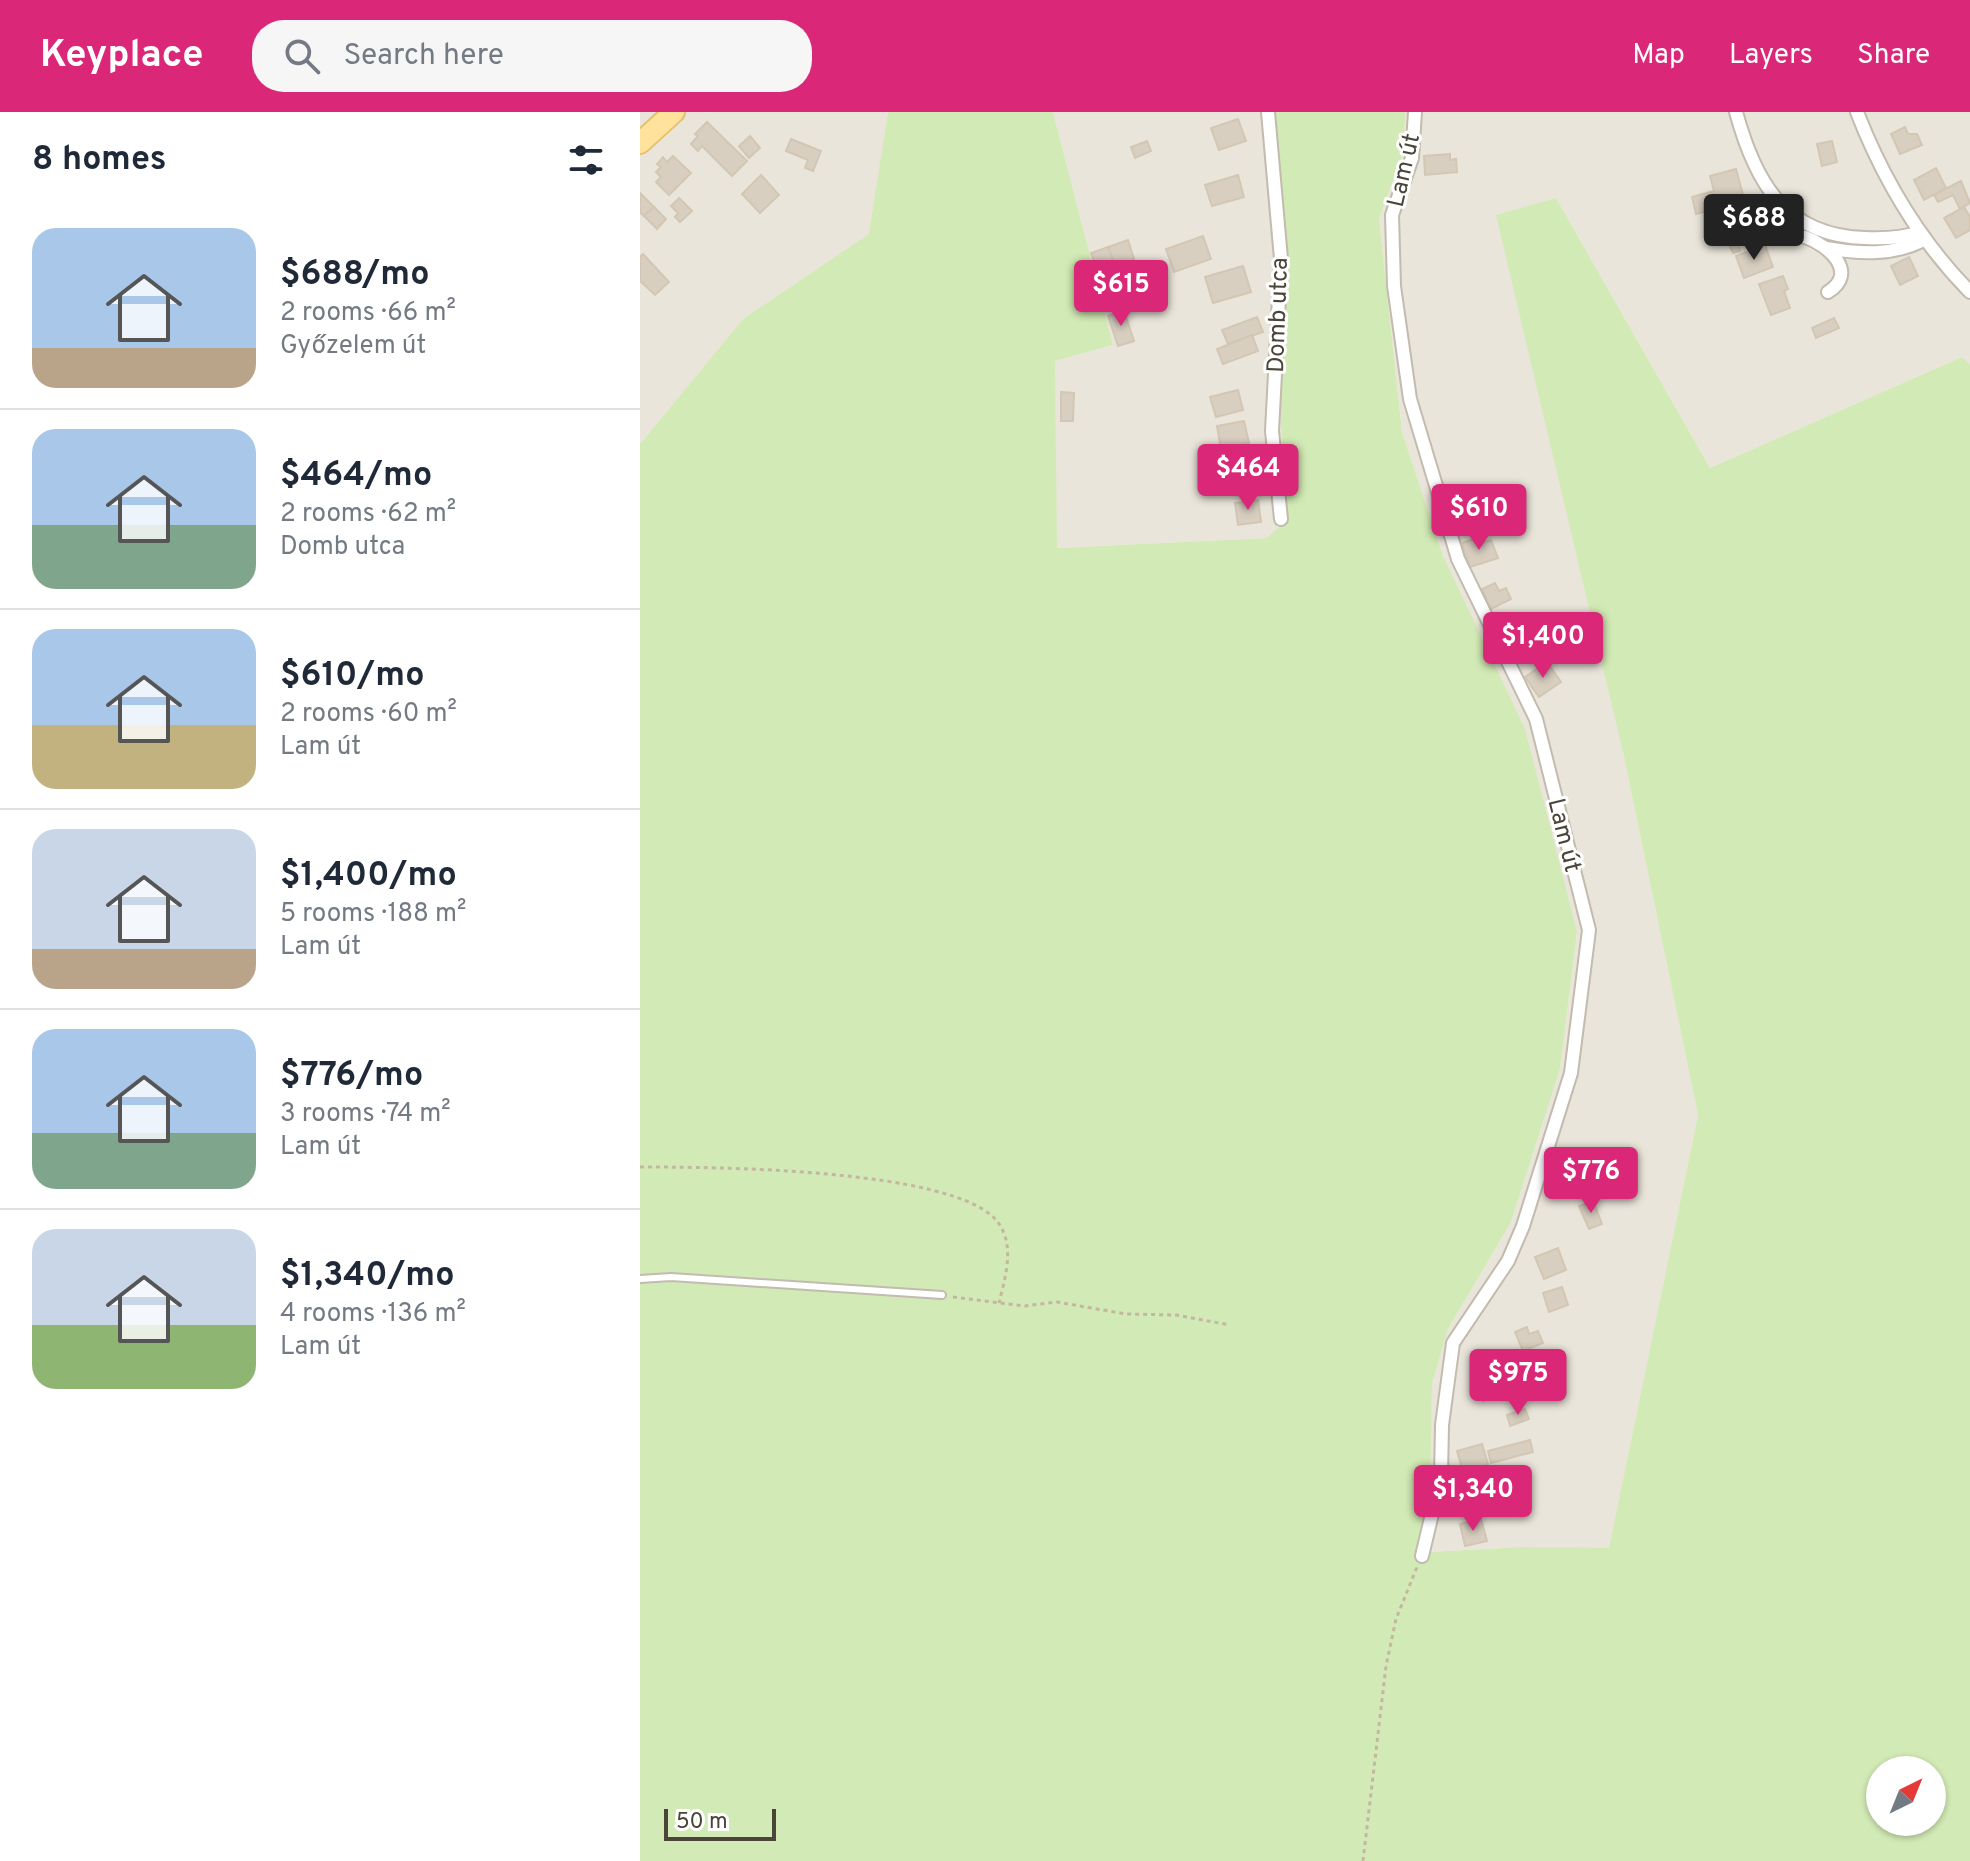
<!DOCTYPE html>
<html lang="en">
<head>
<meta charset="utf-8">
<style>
	:root { --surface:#fff; --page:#f6f6f7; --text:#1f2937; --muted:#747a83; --line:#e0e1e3; --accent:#db2777 }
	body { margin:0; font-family:Overpass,sans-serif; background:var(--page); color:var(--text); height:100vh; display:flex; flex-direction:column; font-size:30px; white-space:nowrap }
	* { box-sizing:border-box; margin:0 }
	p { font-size:26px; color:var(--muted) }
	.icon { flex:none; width:44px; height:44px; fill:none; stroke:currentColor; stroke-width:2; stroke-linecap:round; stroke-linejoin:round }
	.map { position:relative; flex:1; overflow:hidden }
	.sheet { display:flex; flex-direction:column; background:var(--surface); width:640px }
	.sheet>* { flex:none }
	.needle { width:52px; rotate:43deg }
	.controls { position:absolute; left:1226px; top:1644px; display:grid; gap:16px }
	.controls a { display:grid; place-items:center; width:80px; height:80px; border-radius:50%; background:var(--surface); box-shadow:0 2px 6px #0004; font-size:40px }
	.scale { position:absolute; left:24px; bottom:20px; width:112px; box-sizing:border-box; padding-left:8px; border:4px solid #4b4439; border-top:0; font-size:22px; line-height:28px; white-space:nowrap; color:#4b4439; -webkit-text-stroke:6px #fff; paint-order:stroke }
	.price { position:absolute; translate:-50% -68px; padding:0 18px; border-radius:8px; background:var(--accent); color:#fff; font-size:26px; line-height:52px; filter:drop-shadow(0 2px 4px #0008) }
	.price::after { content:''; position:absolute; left:50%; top:48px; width:24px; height:18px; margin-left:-12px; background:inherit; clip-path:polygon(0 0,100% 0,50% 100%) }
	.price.on { background:#222; color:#fff }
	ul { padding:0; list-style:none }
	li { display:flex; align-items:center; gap:24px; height:200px; padding:0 32px }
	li+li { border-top:2px solid var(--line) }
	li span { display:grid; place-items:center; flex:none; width:224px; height:160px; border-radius:24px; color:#555 }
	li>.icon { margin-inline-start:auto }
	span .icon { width:96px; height:96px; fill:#fffc; stroke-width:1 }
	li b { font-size:34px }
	h2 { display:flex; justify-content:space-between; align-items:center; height:96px; padding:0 32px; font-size:34px }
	header { display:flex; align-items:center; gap:48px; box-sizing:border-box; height:112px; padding:0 40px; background:var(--accent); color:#fff }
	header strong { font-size:38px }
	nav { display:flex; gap:44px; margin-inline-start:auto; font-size:28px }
	.search { width:560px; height:72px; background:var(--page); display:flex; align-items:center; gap:20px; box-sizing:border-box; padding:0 28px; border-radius:32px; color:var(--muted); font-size:30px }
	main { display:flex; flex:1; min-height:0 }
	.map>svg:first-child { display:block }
</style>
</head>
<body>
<header>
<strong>Keyplace</strong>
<div class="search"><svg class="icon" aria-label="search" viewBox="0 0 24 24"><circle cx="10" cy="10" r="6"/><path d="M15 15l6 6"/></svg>Search here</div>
<nav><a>Map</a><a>Layers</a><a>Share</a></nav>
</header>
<main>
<section class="sheet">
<h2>8 homes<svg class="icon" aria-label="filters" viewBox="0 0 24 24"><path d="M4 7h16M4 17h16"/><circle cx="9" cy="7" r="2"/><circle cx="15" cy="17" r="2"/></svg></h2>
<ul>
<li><span style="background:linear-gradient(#a9c7e8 75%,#b9a48a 0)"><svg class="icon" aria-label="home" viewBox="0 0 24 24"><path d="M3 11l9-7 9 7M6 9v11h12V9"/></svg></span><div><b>$688/mo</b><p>2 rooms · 66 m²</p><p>Győzelem út</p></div></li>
<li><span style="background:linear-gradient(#a9c7e8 60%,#7fa58c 0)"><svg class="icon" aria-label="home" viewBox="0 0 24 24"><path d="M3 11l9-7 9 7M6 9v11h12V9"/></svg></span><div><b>$464/mo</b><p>2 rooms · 62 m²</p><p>Domb utca</p></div></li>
<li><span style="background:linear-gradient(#a9c7e8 60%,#c2b280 0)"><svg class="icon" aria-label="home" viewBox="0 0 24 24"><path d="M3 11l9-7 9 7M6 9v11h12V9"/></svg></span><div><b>$610/mo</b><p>2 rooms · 60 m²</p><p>Lam út</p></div></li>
<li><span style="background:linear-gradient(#c9d6e8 75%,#b9a48a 0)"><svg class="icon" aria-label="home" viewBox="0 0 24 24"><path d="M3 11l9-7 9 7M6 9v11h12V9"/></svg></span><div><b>$1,400/mo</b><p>5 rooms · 188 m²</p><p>Lam út</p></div></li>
<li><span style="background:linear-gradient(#a9c7e8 65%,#7fa58c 0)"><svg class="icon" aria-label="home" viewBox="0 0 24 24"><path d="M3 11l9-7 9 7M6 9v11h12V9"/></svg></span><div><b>$776/mo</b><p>3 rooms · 74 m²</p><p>Lam út</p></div></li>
<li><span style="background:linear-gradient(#c9d6e8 60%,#8fb573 0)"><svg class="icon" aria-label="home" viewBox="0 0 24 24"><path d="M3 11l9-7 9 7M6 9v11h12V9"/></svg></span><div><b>$1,340/mo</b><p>4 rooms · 136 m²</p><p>Lam út</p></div></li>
</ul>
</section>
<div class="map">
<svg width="1330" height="1749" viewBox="0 0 1330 1749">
	<rect width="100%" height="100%" fill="#f6f3ec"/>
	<g fill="#eae5da">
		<path d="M0,0H248L230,122L103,207L0,332Z"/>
		<path d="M413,0H628L645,409L627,426L416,436L415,249L473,233Z"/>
		<path d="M766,0H1330V252L1322,245L1070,356L916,86L983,640L1058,1003L969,1437L883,1435L788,1440L792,1272L808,1217L871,1110L920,957L937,820L803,444L762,320L739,107L761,47Z"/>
	</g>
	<path fill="#d2eab5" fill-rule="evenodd" d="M248,0H413L473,233L415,249L417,436L627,426L645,409L628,0H766L761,47L739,107L762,320L803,444L885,617L937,820L920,957L871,1110L808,1217L792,1272L789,1440L883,1435L969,1436L1058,1003L983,640L856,103L916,86L1070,356L1322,245L1330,252V1749H0V332L103,207L229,122ZM1240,1658H1292V1710H1240Z"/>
	<g fill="#d8cfc1" stroke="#d3c7b4" stroke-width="2">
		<path d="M598,7L606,29L579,38L571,16Z"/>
		<path d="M67,10L107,49L92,64L62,34L58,39L51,32L58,24L55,22Z"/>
		<path d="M1265,15L1268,22H1277L1282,33L1260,42L1251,22Z"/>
		<path d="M110,24L120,36L109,46L99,34Z"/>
		<path d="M151,27L181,39L173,59L165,56L168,48L146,39Z"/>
		<path d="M507,29L511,39L495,46L491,35Z"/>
		<path d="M1192,29L1197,50L1182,54L1177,32Z"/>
		<path d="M810,42V48L816,47L817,60L785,63L784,44Z"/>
		<path d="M33,44L51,61L29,83L16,70L21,65L16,60L21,55L17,52L23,45L27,50Z"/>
		<path d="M1296,56L1306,76L1284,88L1274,68Z"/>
		<path d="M1096,57L1105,90L1056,102L1052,85L1074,79L1070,64Z"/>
		<path d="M121,63L139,83L120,101L102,82Z"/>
		<path d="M598,63L604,85L572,94L565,73Z"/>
		<path d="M1321,69L1330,91L1320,97L1313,83L1298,90L1294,83Z"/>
		<path d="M0,81L14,95L4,104L0,101Z"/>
		<path d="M39,86L52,99L40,110L35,105L38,101L31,94Z"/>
		<path d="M14,95L26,107L17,117L4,104Z"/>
		<path d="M1324,95L1330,105V118L1316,126L1304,106Z"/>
		<path d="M1097,110L1102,120L1097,122L1100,139L1093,141L1082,117Z"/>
		<path d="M563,124L571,147L534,160L526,137Z"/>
		<path d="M488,128L494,147L475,154L468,135Z"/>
		<path d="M1125,133L1133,155L1104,166L1096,144Z"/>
		<path d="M468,135L475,154L458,160L451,141Z"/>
		<path d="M3,142L29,170L15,183L0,169V145Z"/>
		<path d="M1269,145L1278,164L1260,173L1251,154Z"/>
		<path d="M603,154L611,180L573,191L565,165Z"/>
		<path d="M1143,164L1148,177L1144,179L1150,196L1131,203L1119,172Z"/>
		<path d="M487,179L492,191L467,199L463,186Z"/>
		<path d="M484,199L494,229L478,234L468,204Z"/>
		<path d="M617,205L623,220L588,232L582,218Z"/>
		<path d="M1194,206L1199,216L1176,226L1172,216Z"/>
		<path d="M612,223L618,239L583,252L577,237Z"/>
		<path d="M598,278L603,298L576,305L570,285Z"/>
		<path d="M421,280L434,281L433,309H421Z"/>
		<path d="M604,309L609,331L581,337L577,314Z"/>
		<path d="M618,388L621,410L598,413L595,391Z"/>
		<path d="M836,426L839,432L851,428L858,446L830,455L822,431Z"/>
		<path d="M855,471L859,479L866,476L871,487L851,497L842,477Z"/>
		<path d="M883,501L892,521L870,532L860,512Z"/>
		<path d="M907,550L921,570L899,585L885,565Z"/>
		<path d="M953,1048L959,1072L926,1081L920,1057Z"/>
		<path d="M953,1089L962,1112L949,1117L939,1094Z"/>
		<path d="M918,1136L926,1158L904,1167L895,1145Z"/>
		<path d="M922,1175L928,1193L909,1200L903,1181Z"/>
		<path d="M887,1215L889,1222L898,1219L903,1231L883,1239L875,1220Z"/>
		<path d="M865,1256L873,1278L843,1289L835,1267Z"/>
		<path d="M885,1297L889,1307L870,1314L867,1303Z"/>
		<path d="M890,1328L893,1340L851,1351L848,1339Z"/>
		<path d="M842,1332L848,1352L823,1360L817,1339Z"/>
		<path d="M838,1367L843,1389L819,1395L814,1373Z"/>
		<path d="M875,1373L878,1382L858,1387L856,1378Z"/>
		<path d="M841,1407L847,1429L825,1434L820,1412Z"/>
	</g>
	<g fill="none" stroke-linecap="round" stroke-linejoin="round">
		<defs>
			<path id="lane" d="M0,1167L31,1165L302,1183"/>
			<g id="street">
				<path d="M628,0L641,147L632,319L641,407"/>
				<path d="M775,0L772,46L752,103L754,174L770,287L818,447L896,607L949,818L931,961L883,1114L868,1149L813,1231L802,1313L801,1364L782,1444"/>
				<path d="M1096,0C1115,70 1145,124 1225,126C1244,127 1262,126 1280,120"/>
				<path d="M1217,0C1243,67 1280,129 1330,180"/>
				<path d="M1165,125C1189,133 1219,161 1188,180"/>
				<path d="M1186,136C1219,142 1255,144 1285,127"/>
			</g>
			<path id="primary" d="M0,31L34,0"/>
		</defs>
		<use href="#lane" stroke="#c2bbae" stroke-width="10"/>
		<use href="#street" stroke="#c2bbae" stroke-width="16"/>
		<use href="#primary" stroke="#e6c16a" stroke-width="24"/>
		<g stroke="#c4b79f" stroke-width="3" stroke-dasharray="4 4" stroke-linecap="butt">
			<path d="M0,1055C71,1055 313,1056 357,1109C376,1133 365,1166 359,1191"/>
			<path d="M313,1185L385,1194L417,1190L486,1202L536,1203L590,1213"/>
			<path d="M723,1749L746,1554L756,1507L777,1455"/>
		</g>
		<use href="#lane" stroke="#fff" stroke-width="6"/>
		<use href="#street" stroke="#fff" stroke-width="12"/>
		<use href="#primary" stroke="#ffe39c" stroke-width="20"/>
	</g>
	<g text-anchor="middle" stroke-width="6" stroke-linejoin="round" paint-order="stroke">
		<g font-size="24" fill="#4b4439" stroke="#fff">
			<text transform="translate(763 58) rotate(-77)" y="8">Lam út</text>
			<text transform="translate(637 203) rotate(-88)" y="8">Domb utca</text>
			<text transform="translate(925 723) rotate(76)" y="8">Lam út</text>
		</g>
	</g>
</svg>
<div class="controls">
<a><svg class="needle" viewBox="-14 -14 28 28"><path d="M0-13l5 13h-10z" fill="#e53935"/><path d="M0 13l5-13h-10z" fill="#747a83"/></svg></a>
</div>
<div class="scale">50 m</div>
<b class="price on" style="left:1114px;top:150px">$688</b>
<b class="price" style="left:481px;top:216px">$615</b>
<b class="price" style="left:608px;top:400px">$464</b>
<b class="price" style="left:839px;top:440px">$610</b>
<b class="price" style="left:903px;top:568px">$1,400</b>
<b class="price" style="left:951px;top:1103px">$776</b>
<b class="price" style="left:878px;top:1305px">$975</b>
<b class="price" style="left:833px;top:1421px">$1,340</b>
</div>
</main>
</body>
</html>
